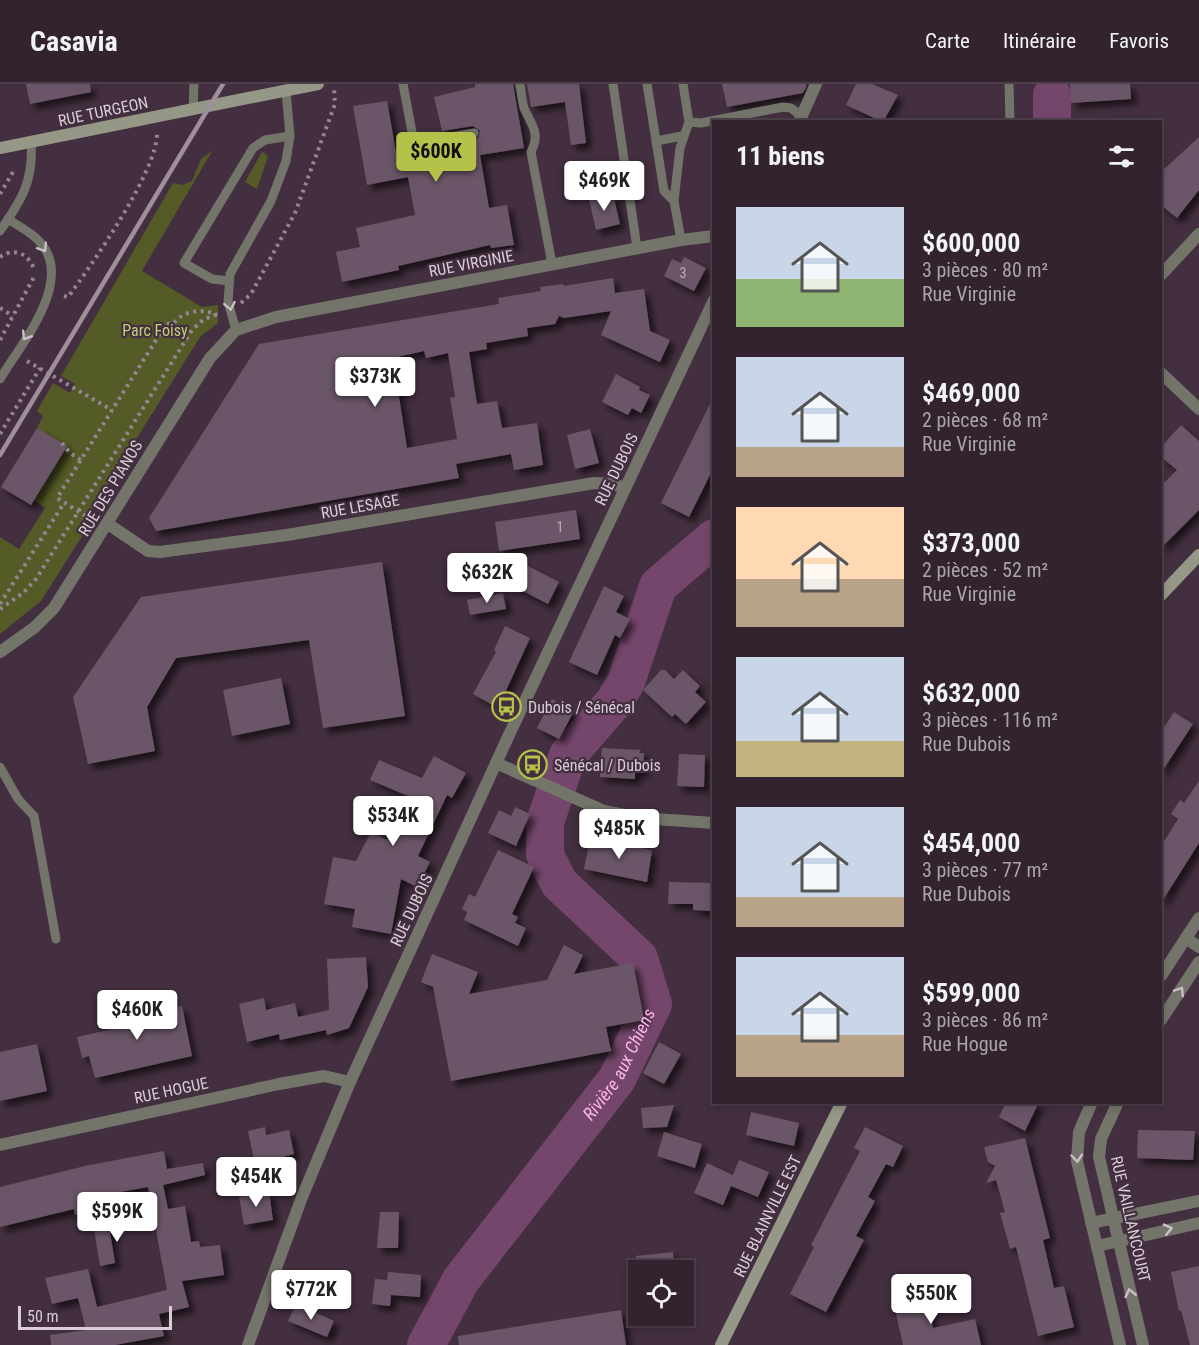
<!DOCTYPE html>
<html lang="fr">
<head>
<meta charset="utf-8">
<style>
	:root { --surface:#32232f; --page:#3d2f3b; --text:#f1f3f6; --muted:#a8a4aa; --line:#4d404b; --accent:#b4c24a }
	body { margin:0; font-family:"Roboto Condensed",sans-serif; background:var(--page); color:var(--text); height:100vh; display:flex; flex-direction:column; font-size:22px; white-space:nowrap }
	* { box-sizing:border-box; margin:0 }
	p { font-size:20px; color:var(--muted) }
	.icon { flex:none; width:33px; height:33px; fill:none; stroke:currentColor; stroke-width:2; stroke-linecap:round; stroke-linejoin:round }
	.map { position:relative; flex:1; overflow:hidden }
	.side { position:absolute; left:712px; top:36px; width:450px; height:984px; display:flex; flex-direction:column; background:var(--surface); border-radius:0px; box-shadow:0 3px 9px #0003,0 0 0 2px var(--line) }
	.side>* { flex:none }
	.tools { position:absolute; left:628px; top:1176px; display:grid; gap:12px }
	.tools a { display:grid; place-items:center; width:66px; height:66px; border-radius:0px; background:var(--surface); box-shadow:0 3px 9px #0003,0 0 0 2px var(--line); font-size:30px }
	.scale { position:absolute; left:18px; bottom:15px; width:154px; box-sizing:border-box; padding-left:6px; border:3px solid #dacdd7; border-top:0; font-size:16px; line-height:21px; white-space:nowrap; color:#dacdd7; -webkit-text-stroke:4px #432f3f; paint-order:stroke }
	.price { position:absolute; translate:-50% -51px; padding:0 14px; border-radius:6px; background:#fff; color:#222; font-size:20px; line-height:39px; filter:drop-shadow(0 2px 3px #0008) }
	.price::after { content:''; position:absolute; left:50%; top:36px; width:18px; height:14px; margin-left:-9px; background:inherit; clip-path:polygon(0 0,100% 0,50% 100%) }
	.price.active { background:var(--accent); color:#111 }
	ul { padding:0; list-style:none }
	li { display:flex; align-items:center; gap:18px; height:150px; padding:0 24px }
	li span { display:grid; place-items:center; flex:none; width:168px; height:120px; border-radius:0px; color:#555 }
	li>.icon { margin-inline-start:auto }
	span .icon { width:72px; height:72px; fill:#fffc; stroke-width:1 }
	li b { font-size:26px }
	h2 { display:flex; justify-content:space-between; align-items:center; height:72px; padding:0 24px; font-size:26px }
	header { display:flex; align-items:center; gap:36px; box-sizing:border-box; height:84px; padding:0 30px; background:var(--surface); border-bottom:2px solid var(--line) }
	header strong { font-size:28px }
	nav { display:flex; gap:33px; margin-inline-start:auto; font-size:21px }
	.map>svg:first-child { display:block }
</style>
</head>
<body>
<header>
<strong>Casavia</strong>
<nav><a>Carte</a><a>Itinéraire</a><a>Favoris</a></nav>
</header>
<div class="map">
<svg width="1199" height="1261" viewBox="0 0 1199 1261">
	<defs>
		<filter id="shadow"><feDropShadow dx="5.5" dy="5.5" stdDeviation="3" flood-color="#0009"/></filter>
	</defs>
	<rect width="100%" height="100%" fill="#432f3f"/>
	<g fill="#545b26">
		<path d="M212,67L142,187L202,223L218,221V239L200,253L92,426L96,430L41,517L0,550V453L19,465L45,424L34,416L66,362L37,344L43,332L37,327L53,299L70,309L75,300L61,292L173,99L182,101L192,97L201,75Z"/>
		<path d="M262,68L268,72L257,105L245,98Z"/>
	</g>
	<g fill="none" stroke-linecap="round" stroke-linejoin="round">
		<g stroke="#74466b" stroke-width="38">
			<path d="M1052,11V38"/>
			<path id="s1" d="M426,1261L461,1196L617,995L653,920L639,874L559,799L545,771V738L568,671L614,618L626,598L658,502L714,454"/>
		</g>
	</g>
	<g fill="#6b5667" fill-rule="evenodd" filter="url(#shadow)">
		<path d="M26,0H90L91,8L30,20Z"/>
		<path d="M475,0H513L524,64L480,71L489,124L507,121L514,161L491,164L490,161L398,182L399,186L342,198L336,168L360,163L356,144L415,131L408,93L367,101L353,22L387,17L397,74L447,65L445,61L478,55L480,47L473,42L442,47L434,13L475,3Z"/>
		<path d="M527,0H579L586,59L571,61L565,18L531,23Z"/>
		<path d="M722,0H806V3L803,9L727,23Z"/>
		<path d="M856,0H872L898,11L883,38L846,21Z"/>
		<path d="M1070,0H1130L1131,15L1071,19Z"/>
		<path d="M1199,53V106L1177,134L1161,121V88Z"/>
		<path d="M613,110L620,140L596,146L589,115Z"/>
		<path d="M684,173L706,184L694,207L664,192L672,175L681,179Z"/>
		<path d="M613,194L615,209L644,205L650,247L670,256L660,278L601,251L611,227L564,234L559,232L555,240L527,244L528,252L486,259L487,265L469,268L477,320L497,317L502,344L537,339L543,381L514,386L511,370L456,380L459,394L156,447L149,434L259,260L499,220L498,214L541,207L540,203L563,200L564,202ZM424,267L426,274L448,269L455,313L450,314L457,355L407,364L393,274Z"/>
		<path d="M616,290L640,303L639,306L650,311L641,329L632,324L628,331L602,318Z"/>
		<path d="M714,312V383L689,433L661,419Z"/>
		<path d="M1181,341L1199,357V426L1161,464V402L1177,386L1161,373V363Z"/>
		<path d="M37,344L67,362L31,421L1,403Z"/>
		<path d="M590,345L599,379L575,385L567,351Z"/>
		<path d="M576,426L580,455L499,467L495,438Z"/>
		<path d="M382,478L405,632L323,644L309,556L176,574L147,623L155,667L88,680L73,613L141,513Z"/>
		<path d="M526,481L559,498L548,520L515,503Z"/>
		<path d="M604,502L624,512L616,528L630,535L620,554L615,551L597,591L569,578Z"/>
		<path d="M503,509L506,525L470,531L467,516Z"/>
		<path d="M505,542L530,554L498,624L473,610L496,568L494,566Z"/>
		<path d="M661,586H665L674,595L683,586L700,602L695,608L706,618L686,640L675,630L672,633L643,606Z"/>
		<path d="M281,594L290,640L232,652L223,606Z"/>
		<path d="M552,615L574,627L559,655L537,644Z"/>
		<path d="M1174,628L1193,640L1161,689V648Z"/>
		<path d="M602,664L641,666L639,669H644L643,689L635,688V695L600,693Z"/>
		<path d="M679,670L705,671L704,703L677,702Z"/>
		<path d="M434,672L466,689L452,714L447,711L418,772L430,778L417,803L401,795L391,850L352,843L355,825L324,820L333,773L356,777L371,748L387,756L408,712L370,696L379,676L422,694Z"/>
		<path d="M1199,697V759L1161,819V762L1178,735L1171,730L1180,716L1184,719Z"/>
		<path d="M515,723L530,730L516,762L488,749L499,726L511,732Z"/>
		<path d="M590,755L652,766L647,798L584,785Z"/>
		<path d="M498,766L534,783L512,830L518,833L515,839L526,844L518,862L464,836L467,828L462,825L469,810L475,813Z"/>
		<path d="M669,798L714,799L713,827L693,826V820H668Z"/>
		<path d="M564,861L583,871L574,890L633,879L644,936L606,943L611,967L451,997L433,903L421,898L432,870L478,888L469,910L547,896Z"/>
		<path d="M366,873L368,903L349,944L327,951L326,946L280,956L279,950L247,958L239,920L264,914L266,926L295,919L298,933L329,926L327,875Z"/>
		<path d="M182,922L192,972L95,994L89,972L82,974L77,953L113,945L110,931L141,924L142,929Z"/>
		<path d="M659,958L681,970L664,1000L643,989Z"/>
		<path d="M37,960L47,1007L0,1017V968Z"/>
		<path d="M1006,1018H1039L1025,1047L999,1033Z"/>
		<path d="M674,1021L667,1043L643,1044L641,1024Z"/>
		<path d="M751,1028L799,1039L794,1062L746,1051Z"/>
		<path d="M265,1043L266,1051L289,1046L294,1070L255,1080L248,1047Z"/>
		<path d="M865,1043L903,1062L893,1083L886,1080L868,1113L875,1117L856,1152L864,1156L826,1228L790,1210L814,1163L811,1161L860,1067L854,1064Z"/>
		<path d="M1138,1046L1195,1047L1193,1076L1137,1074Z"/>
		<path d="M664,1048L702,1060L695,1084L657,1072Z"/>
		<path d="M1025,1054L1050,1154L1043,1156L1054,1204L1064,1202L1074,1243L1038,1252L1016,1163L1010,1165L1000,1129L1005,1128L996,1096L986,1099L995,1082L988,1078L984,1063Z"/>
		<path d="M164,1067L167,1085L203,1079L205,1091L163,1101L168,1125L185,1122L191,1158L199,1157L200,1163L220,1161L224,1191L182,1197L189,1223L159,1230L164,1252L115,1261H51L50,1251L86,1246L78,1214L52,1220L45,1194L88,1185L97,1223L167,1206L148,1103L104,1111L115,1179L100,1182L91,1127L75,1131L74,1125L0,1143V1103L85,1082Z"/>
		<path d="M739,1076L769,1088L758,1113L731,1102L723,1121L694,1109L707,1079L733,1091Z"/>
		<path d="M269,1108L273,1136L244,1141L239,1113Z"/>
		<path d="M380,1128H399L398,1164H377Z"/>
		<path d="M673,1168L674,1186H637L636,1172Z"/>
		<path d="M1199,1182V1261H1190L1181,1226L1179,1227L1171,1188Z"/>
		<path d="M388,1188L421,1191L420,1213L391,1211L390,1222L372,1220L375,1195L387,1196Z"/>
		<path d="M926,1208L933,1244L975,1235L981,1261H903L893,1216Z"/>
		<path d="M296,1220L334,1237L327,1253L288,1237Z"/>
		<path d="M621,1226L626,1261H459L458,1252Z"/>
	</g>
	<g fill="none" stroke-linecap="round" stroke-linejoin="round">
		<g stroke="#958592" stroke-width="4" stroke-dasharray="3 4.5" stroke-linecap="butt">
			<path d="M0,110L13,88"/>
			<path d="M0,173C14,163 29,170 34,185"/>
			<path d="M64,212L68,213C91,182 158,86 157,49"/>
			<path d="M241,219L251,210L295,129L335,20L334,4"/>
			<path d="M0,224L13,232"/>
			<path d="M0,256L34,193"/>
			<path d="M27,277L112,326"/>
			<path d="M0,350L40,284"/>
			<path d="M62,359L70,369L81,376"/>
			<path d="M92,436L57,414L166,240L174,239C184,226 203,224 217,231"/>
			<path d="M0,520L64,419"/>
			<path d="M0,525L23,509L36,495L192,246L204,235L218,230"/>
		</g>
		<g stroke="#73756a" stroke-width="9">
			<path d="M403,0L414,59L474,49"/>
			<path d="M520,0C521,7 522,17 524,24C531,40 541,49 531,68L552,180"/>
			<path d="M613,0L637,164"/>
			<path d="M647,0L664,107L674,117L681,156"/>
			<path d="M1009,0L1010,38"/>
			<path d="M193,26L194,0"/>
			<path d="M689,38L701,39L783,23L791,24L801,32"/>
			<path d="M656,57L682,52"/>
			<path d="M674,117L680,64L689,38L683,0"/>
			<path d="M0,147C21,117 34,97 31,58"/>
			<path d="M229,197L212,195L184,179L253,64L265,56L290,52L286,7"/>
			<path d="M236,246L228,218L230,190L271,117L286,77L290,52"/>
			<path d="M0,295C21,260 76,196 39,157C31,148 18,142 8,135"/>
			<path d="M0,683L18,715L34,732L56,855"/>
		</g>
		<g stroke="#73756a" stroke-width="12">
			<path d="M799,38L816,0"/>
			<path d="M1161,191L1199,150"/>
			<path d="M1161,289L1199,325"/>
			<path d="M108,440L148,467L160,468L287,451L594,399L613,400L625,404"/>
			<path d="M0,568L35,543L54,524L210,274L236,246L276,233L681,156L714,152"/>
			<path d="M496,679L604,727L640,734L714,739"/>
			<path d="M1186,854L1199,863"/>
			<path d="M1161,892L1199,834"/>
			<path d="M1161,936L1199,878"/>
			<path d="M1092,1018L1079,1048L1077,1077L1120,1261"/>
			<path d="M1118,1018L1101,1055L1099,1073L1143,1261"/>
			<path d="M0,1061L279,1000L324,992L350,998"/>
			<path d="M1091,1139L1199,1117"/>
			<path d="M1097,1162L1199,1139"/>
			<path d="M248,1261L302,1113L350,998L508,653L714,216"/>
		</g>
		<g stroke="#959886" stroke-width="12">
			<path d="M0,64L318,0"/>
			<path d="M1161,511L1199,471"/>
			<path d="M721,1261L842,1018"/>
		</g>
		<path stroke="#9f8f9b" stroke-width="4.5" d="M0,371L223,0"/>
	</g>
	<defs><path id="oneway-chevron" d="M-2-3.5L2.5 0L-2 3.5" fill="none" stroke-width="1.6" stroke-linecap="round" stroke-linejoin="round" transform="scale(1.5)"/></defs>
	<g stroke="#cbc0c7">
		<use href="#oneway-chevron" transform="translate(43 164) rotate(58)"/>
		<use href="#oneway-chevron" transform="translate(230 222) rotate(79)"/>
		<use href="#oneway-chevron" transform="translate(26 252) rotate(122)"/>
		<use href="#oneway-chevron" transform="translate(1180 907) rotate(-57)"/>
		<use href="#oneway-chevron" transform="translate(1077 1074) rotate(85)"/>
		<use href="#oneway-chevron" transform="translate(1168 1145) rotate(-13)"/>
		<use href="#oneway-chevron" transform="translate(1130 1209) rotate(-103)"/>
	</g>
	<defs>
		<symbol id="bus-ring" viewBox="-11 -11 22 22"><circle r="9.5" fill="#432f3f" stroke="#b4c24a" stroke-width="1.5"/><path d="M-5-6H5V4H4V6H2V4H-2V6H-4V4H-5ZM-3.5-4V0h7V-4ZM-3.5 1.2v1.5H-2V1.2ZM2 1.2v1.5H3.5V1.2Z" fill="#b4c24a"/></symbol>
	</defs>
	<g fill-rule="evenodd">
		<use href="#bus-ring" x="490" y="606" width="33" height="33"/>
		<use href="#bus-ring" x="516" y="664" width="33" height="33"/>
	</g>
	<g text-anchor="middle" stroke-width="4.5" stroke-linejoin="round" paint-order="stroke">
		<g font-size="14" fill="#beafbb">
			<text x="683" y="194">3</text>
			<text x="560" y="448">1</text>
		</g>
		<g font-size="16" fill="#dacdd7" stroke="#432f3f">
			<text transform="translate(103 27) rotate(-12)" y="6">RUE TURGEON</text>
			<text transform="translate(471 179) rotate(-11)" y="6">RUE VIRGINIE</text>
			<text transform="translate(616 385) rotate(-64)" y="6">RUE DUBOIS</text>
			<text transform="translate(110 404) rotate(-59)" y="6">RUE DES PIANOS</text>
			<text transform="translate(360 422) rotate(-10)" y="6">RUE LESAGE</text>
			<text transform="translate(411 826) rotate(-65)" y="6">RUE DUBOIS</text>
			<text transform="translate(171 1006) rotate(-12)" y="6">RUE HOGUE</text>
			<text transform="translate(767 1132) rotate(-64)" y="6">RUE BLAINVILLE EST</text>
			<text transform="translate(1131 1135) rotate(77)" y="6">RUE VAILLANCOURT</text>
		</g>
		<g font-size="16" fill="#c3d079" stroke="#432f3f">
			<text x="155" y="252">Parc Foisy</text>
		</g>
		<g font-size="16" fill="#dacdd7" stroke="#432f3f" text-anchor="start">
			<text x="528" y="629">Dubois / Sénécal</text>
			<text x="554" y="687">Sénécal / Dubois</text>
		</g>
		<g font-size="18" font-style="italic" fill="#fcb3ed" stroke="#432f3f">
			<text dy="6" stroke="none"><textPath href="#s1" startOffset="342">Rivière aux Chiens</textPath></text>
		</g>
	</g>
</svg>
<div class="tools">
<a><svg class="icon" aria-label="locate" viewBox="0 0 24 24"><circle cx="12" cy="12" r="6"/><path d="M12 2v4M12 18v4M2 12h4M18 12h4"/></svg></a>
</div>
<div class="scale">50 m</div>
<b class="price active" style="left:436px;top:99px">$600K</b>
<b class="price" style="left:604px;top:128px">$469K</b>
<b class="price" style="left:375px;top:324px">$373K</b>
<b class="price" style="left:487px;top:520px">$632K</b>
<b class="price" style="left:393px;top:763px">$534K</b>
<b class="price" style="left:619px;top:776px">$485K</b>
<b class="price" style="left:137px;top:957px">$460K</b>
<b class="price" style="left:256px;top:1124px">$454K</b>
<b class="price" style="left:117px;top:1159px">$599K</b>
<b class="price" style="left:311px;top:1237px">$772K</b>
<b class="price" style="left:931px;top:1241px">$550K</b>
<section class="side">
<h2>11 biens<svg class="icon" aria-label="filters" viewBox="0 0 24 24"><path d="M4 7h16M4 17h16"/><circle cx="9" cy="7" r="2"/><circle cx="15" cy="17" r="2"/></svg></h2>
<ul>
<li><span style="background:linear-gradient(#c9d6e8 60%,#8fb573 0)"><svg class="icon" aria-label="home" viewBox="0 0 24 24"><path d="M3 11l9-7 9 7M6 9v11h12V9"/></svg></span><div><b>$600,000</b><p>3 pièces · 80 m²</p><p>Rue Virginie</p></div></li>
<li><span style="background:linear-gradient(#c9d6e8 75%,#b9a48a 0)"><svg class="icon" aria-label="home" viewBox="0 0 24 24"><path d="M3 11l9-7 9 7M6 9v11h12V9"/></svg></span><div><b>$469,000</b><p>2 pièces · 68 m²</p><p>Rue Virginie</p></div></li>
<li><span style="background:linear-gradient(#ffd9b3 60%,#b9a48a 0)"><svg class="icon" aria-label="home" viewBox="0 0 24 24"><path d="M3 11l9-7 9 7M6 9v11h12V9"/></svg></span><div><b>$373,000</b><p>2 pièces · 52 m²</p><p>Rue Virginie</p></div></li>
<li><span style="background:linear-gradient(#c9d6e8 70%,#c2b280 0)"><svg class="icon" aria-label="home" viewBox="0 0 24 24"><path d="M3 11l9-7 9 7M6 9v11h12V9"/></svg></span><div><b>$632,000</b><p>3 pièces · 116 m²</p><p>Rue Dubois</p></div></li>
<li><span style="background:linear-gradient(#c9d6e8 75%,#b9a48a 0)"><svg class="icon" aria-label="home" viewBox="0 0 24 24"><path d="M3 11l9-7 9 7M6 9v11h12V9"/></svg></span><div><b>$454,000</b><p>3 pièces · 77 m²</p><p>Rue Dubois</p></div></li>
<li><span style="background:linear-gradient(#c9d6e8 65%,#b9a48a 0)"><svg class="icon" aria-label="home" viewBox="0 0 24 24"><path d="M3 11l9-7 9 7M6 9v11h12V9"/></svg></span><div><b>$599,000</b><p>3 pièces · 86 m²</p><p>Rue Hogue</p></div></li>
</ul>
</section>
</div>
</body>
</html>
